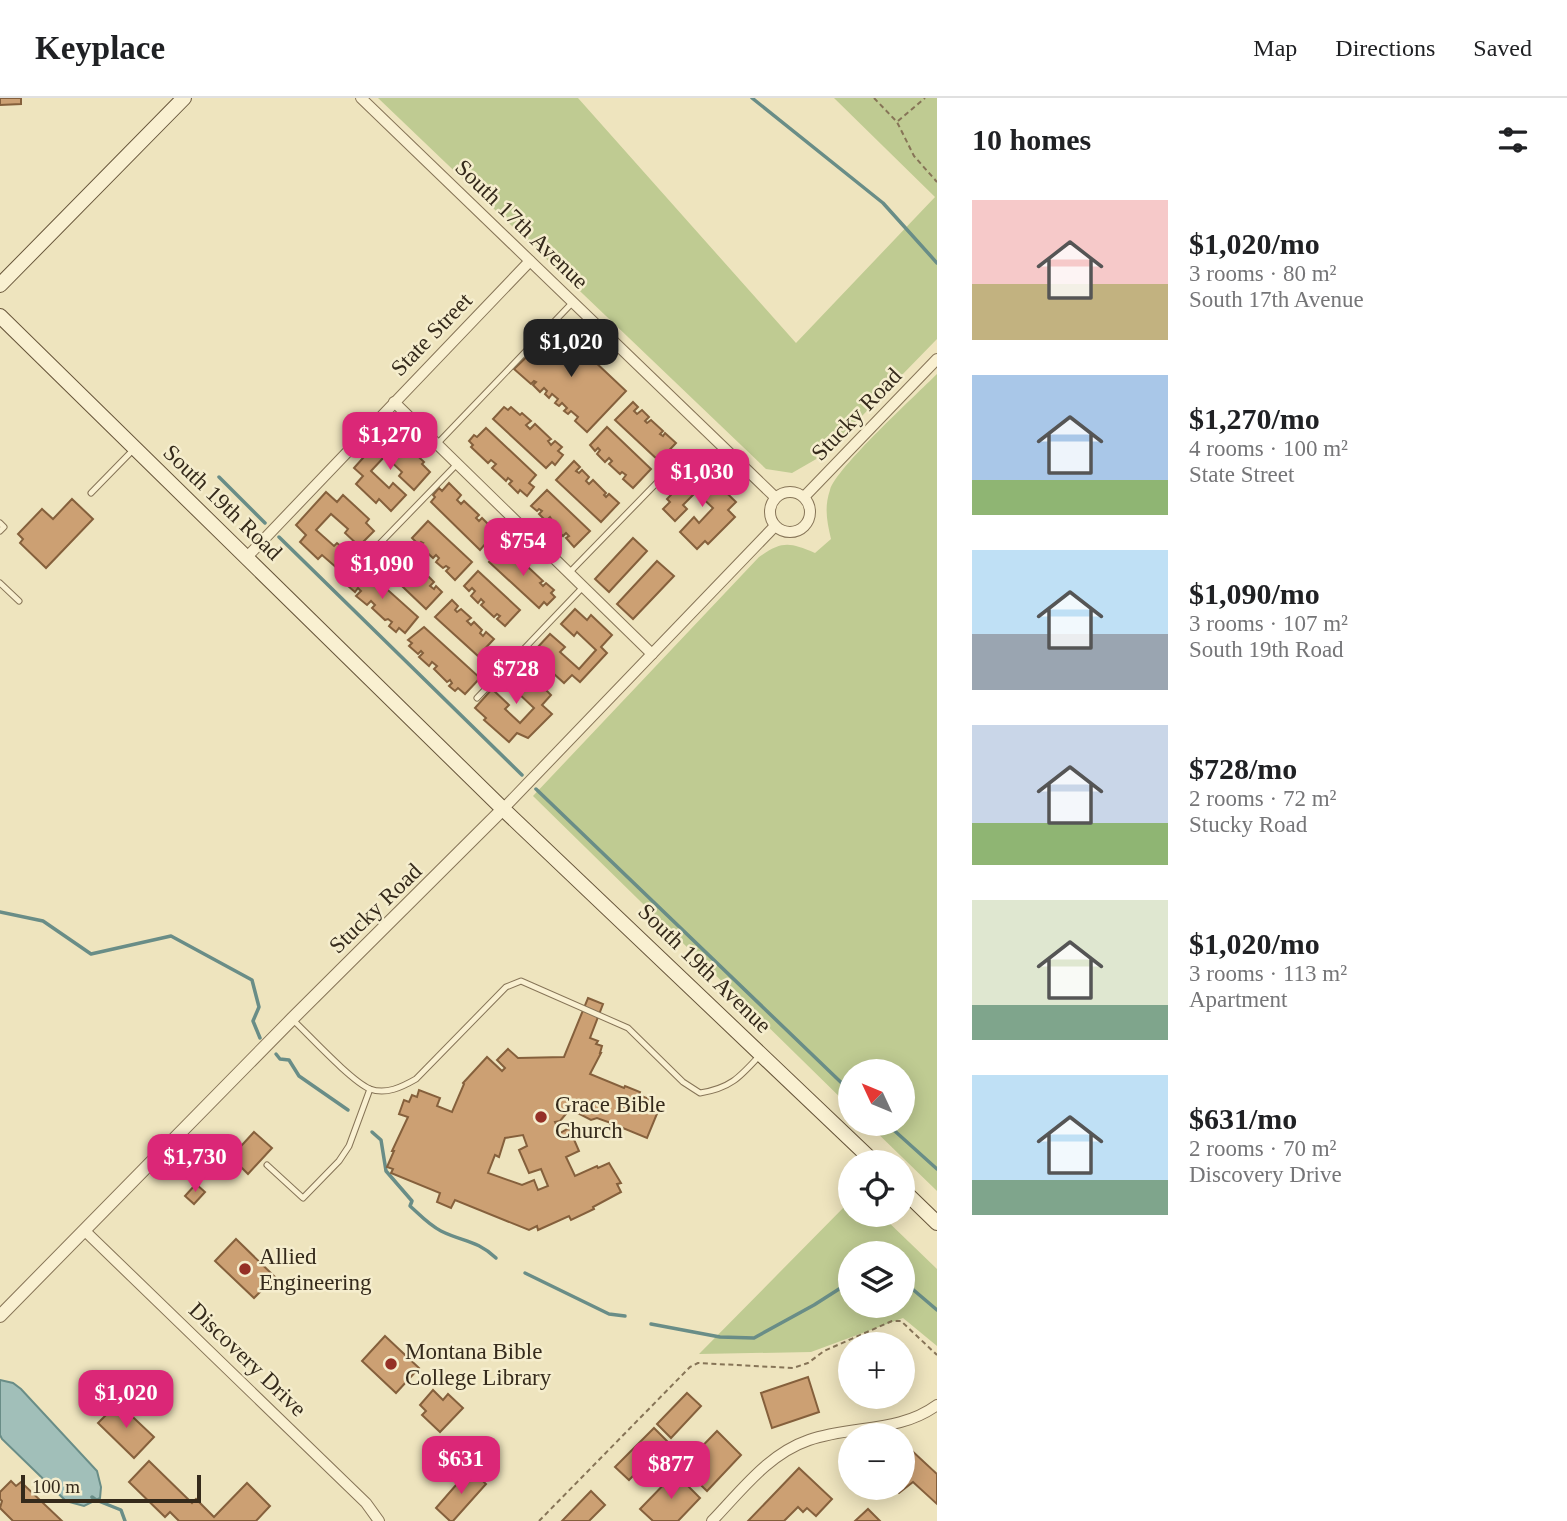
<!DOCTYPE html>
<html lang="en">
<head>
<meta charset="utf-8">
<style>
	:root { --surface:#fff; --page:#f2f2f2; --text:#202124; --muted:#757577; --line:#e0e0e0; --accent:#db2777 }
	body { margin:0; font-family:"Times New Roman",serif; background:var(--page); color:var(--text); height:100vh; display:flex; flex-direction:column; font-size:26px; white-space:nowrap }
	* { box-sizing:border-box; margin:0 }
	p { font-size:23px; color:var(--muted) }
	.icon { flex:none; width:38px; height:38px; fill:none; stroke:currentColor; stroke-width:2; stroke-linecap:round; stroke-linejoin:round }
	.map { position:relative; flex:1; overflow:hidden }
	.details { display:flex; flex-direction:column; background:var(--surface); width:630px }
	.details>* { flex:none }
	.needle { width:46px; rotate:314deg }
	.controls { position:absolute; left:838px; top:961px; display:grid; gap:14px }
	.controls a { display:grid; place-items:center; width:77px; height:77px; border-radius:50%; background:var(--surface); box-shadow:0 4px 18px #0003; font-size:35px }
	.scale { position:absolute; left:21px; bottom:18px; width:180px; box-sizing:border-box; padding-left:7px; border:4px solid #352a1b; border-top:0; font-size:19px; line-height:24px; white-space:nowrap; color:#352a1b; -webkit-text-stroke:5px #f5edcd; paint-order:stroke }
	.price { position:absolute; translate:-50% -60px; padding:0 16px; border-radius:14px; background:var(--accent); color:#fff; font-size:23px; line-height:46px; filter:drop-shadow(0 2px 4px #0008) }
	.price::after { content:''; position:absolute; left:50%; top:42px; width:21px; height:16px; margin-left:-10px; background:inherit; clip-path:polygon(0 0,100% 0,50% 100%) }
	.price.active { background:#222; color:#fff }
	ul { padding:0; list-style:none }
	li { display:flex; align-items:center; gap:21px; height:175px; padding:0 35px }
	li span { display:grid; place-items:center; flex:none; width:196px; height:140px; border-radius:0px; color:#555 }
	li>.icon { margin-inline-start:auto }
	span .icon { width:84px; height:84px; fill:#fffc; stroke-width:1 }
	li b { font-size:30px }
	h2 { display:flex; justify-content:space-between; align-items:center; height:84px; padding:0 35px; font-size:30px }
	header { display:flex; align-items:center; gap:42px; box-sizing:border-box; height:98px; padding:0 35px; background:var(--surface); border-bottom:2px solid var(--line) }
	header strong { font-size:33px }
	nav { display:flex; gap:38px; margin-inline-start:auto; font-size:24px }
	main { display:flex; flex:1; min-height:0 }
	.map>svg:first-child { display:block }
</style>
</head>
<body>
<header>
<strong>Keyplace</strong>
<nav><a>Map</a><a>Directions</a><a>Saved</a></nav>
</header>
<main>
<div class="map">
<svg width="937" height="1423" viewBox="0 0 937 1423">
	<rect width="100%" height="100%" fill="#eee4be"/>
	<g fill="#bfcb92" fill-rule="evenodd">
		<path d="M378,0H578L796,245L935,99L834,0H937V241L825,356L792,375L766,371Z"/>
		<path d="M937,276V1093L868,1026H903V973H850V1009L533,698L759,459C782,443 789,444 815,455L831,441C827,423 824,410 830,392C836,370 916,297 937,276Z"/>
		<path d="M850,1103V1116L881,1117L937,1171V1248L903,1220L811,1254L699,1256ZM850,1155H903V1208H850Z"/>
	</g>
	<path fill="#a1bfb9" stroke="#698d87" stroke-width="2" d="M0,1282L13,1285L21,1291L97,1373L101,1389L100,1400L84,1408L66,1403L2,1341L0,1337Z"/>
	<g fill="none" stroke-linecap="round" stroke-linejoin="round">
		<g stroke="#698d87" stroke-width="3.5">
			<path d="M752,0L883,105L937,165"/>
			<path d="M219,379L265,425"/>
			<path d="M279,439L522,677"/>
			<path d="M536,691L850,993"/>
			<path d="M0,814L43,823L91,856L171,838L252,882L259,909L253,923L260,940"/>
			<path d="M276,956L280,961L289,962L299,978L348,1012"/>
			<path d="M887,1026L937,1071"/>
			<path d="M372,1034L381,1042L386,1073L412,1103L410,1108C420,1117 429,1127 441,1133C463,1144 477,1142 496,1160"/>
			<path d="M525,1175L609,1216L625,1218"/>
			<path d="M903,1183L937,1212"/>
			<path d="M651,1226L720,1239L754,1240L814,1207L850,1184"/>
			<path d="M92,1399L96,1402L121,1412L125,1423"/>
		</g>
	</g>
	<g fill="#cca073" stroke="#85603c" stroke-width="2" fill-rule="evenodd">
		<path d="M0,0H21V6L0,7Z"/>
		<path d="M558,229L626,293L587,334L575,323L578,319L571,313L568,316L564,313L567,310L562,305L559,308L555,305L558,301L552,296L549,300L545,296L547,293L544,290L540,294L533,287L536,284L534,283L531,286L514,271Z"/>
		<path d="M633,304L638,309L634,313L637,316L642,312L649,319L645,323L647,325L651,322L663,333L660,336L663,338L665,335L676,345L659,363L615,322Z"/>
		<path d="M504,309L508,312L511,309L520,317L522,315L531,323L526,327L530,331L535,326L551,341L548,343L551,347L555,343L562,349L558,353L563,357L555,367L552,364L546,370L493,321Z"/>
		<path d="M607,329L651,371L633,390L623,381L626,377L622,374L620,376L609,366L612,363L609,360L605,364L597,356L600,352L598,350L595,353L590,347Z"/>
		<path d="M486,330L536,377L529,385L534,389L527,398L520,392L518,395L509,386L512,383L508,380L506,383L492,370L496,366L491,362L488,365L471,349L473,347L469,343L474,337L477,339Z"/>
		<path d="M399,340L424,364L422,366L430,374L414,392L399,378L402,374L385,358L371,373L389,390L393,385L406,397L391,413L379,401L376,405L356,386L363,378L354,370L380,341L390,350Z"/>
		<path d="M574,363L580,369L576,373L579,375L582,372L589,379L586,383L589,386L593,382L606,395L604,397L606,399L609,396L619,405L601,424L556,382Z"/>
		<path d="M691,376L699,384L707,376L736,404L728,412L735,419L708,446L705,443L697,451L680,434L694,419L699,425L713,410L696,394L683,407L687,411L675,423L663,411L670,404L667,401Z"/>
		<path d="M449,385L461,397L457,402L461,406L464,403L479,417L476,420L479,423L482,420L494,432L491,435L497,441L490,448L486,445L480,452L431,404L435,399L433,397L439,390L442,393Z"/>
		<path d="M547,392L590,433L574,449L566,440L569,438L566,435L563,438L549,425L552,422L550,419L546,423L539,416L542,413L539,411L537,413L531,408Z"/>
		<path d="M326,394L337,404L343,397L369,421L366,425L374,433L359,448L345,435L348,431L331,416L316,432L334,448L337,445L350,456L337,470L322,457L318,461L300,444L306,437L296,427Z"/>
		<path d="M72,401L93,421L46,470L20,445L23,441L18,436L42,411L53,421Z"/>
		<path d="M428,423L472,464L455,482L446,473L449,470L446,468L443,470L436,464L439,460L436,457L433,460L420,448L423,445L421,444L418,446L412,440Z"/>
		<path d="M633,440L647,453L609,494L595,481Z"/>
		<path d="M401,451L408,458L404,462L408,465L412,460L422,471L419,475L422,478L425,475L434,484L430,488L434,491L436,488L442,494L426,511L383,470Z"/>
		<path d="M501,451L504,455L508,451L512,454L507,458L512,463L516,458L525,467L522,470L525,473L528,469L543,483L540,485L543,488L546,485L554,492L551,495L555,499L547,507L544,504L539,510L489,464Z"/>
		<path d="M657,463L674,478L633,521L617,506Z"/>
		<path d="M361,468L418,519L405,535L399,530L396,534L389,528L392,524L388,521L385,522L372,510L375,507L371,503L367,507L356,498L361,493L358,490L355,494L348,488L350,486L348,483Z"/>
		<path d="M478,473L520,512L505,528L497,521L500,518L497,516L494,519L481,507L484,504L481,501L478,505L471,498L475,493L472,490L469,493L464,488Z"/>
		<path d="M452,502L458,508L455,512L457,514L461,511L471,520L467,523L471,527L474,524L482,532L480,535L483,538L486,534L494,541L478,558L435,519Z"/>
		<path d="M575,511L587,522L591,517L612,537L601,549L607,555L580,584L572,577L564,585L543,566L547,562L536,551L550,536L565,549L560,554L579,571L596,552L577,534L574,538L561,526Z"/>
		<path d="M424,529L480,580L465,596L458,590L455,593L449,588L452,585L450,582L447,584L434,571L437,568L432,564L429,568L419,559L423,555L421,553L418,556L409,548L412,545L408,542Z"/>
		<path d="M524,570L551,597L542,607L552,616L528,640L517,635L509,644L484,622L486,620L475,610L492,591L509,607L505,611L520,625L534,610L516,593L512,596L501,584L514,571L519,576Z"/>
		<path d="M588,900L603,906L590,940L598,943L596,946L602,948L600,955H601L590,976L624,990L625,988L640,994L639,997L661,1006L647,1040L623,1030L621,1035L609,1030L611,1025L597,1020L591,1022L570,1011L560,1023L555,1024L560,1035L569,1030L579,1053L566,1059L575,1078L597,1068L598,1070L609,1065L621,1085L617,1086L621,1094L593,1109L594,1111L571,1122L569,1118L538,1132L537,1128L529,1132L455,1102L451,1110L437,1104L440,1095L391,1075L393,1071L387,1069L394,1053H392L408,1019L399,1016L404,1002L409,1004L412,997L417,999L419,992L440,1000L437,1008L452,1014L464,986L463,985L487,959L502,973L505,970L497,962L508,951L518,960L564,959ZM523,1037L527,1048L519,1052L529,1075L541,1071L548,1088L538,1092L534,1082L522,1087L488,1075L495,1057L499,1059L505,1040Z"/>
		<path d="M254,1034L272,1050L248,1076L231,1059Z"/>
		<path d="M196,1086L205,1094L194,1106L185,1098Z"/>
		<path d="M236,1141L275,1179L254,1200L215,1163Z"/>
		<path d="M385,1238L419,1270L396,1295L362,1263Z"/>
		<path d="M808,1279L819,1314L772,1330L761,1295Z"/>
		<path d="M433,1292L443,1302L448,1296L463,1310L440,1334L422,1317L426,1313L420,1307Z"/>
		<path d="M687,1295L701,1308L671,1340L657,1326Z"/>
		<path d="M118,1305L154,1339L134,1360L98,1325Z"/>
		<path d="M654,1330L667,1343L629,1382L615,1369Z"/>
		<path d="M717,1333L741,1357L707,1393L682,1369Z"/>
		<path d="M910,1351L937,1376V1406L913,1384L899,1395L894,1390H903V1359Z"/>
		<path d="M149,1363L192,1405L196,1401L214,1419L247,1385L270,1408L256,1423H179L170,1414L165,1419L129,1384Z"/>
		<path d="M799,1370L832,1401L816,1418L807,1410L803,1414L798,1409L784,1423H748Z"/>
		<path d="M470,1371L486,1386L453,1423H450L436,1410Z"/>
		<path d="M675,1375L700,1400L678,1423H653L640,1411Z"/>
		<path d="M11,1383L16,1388L21,1384L62,1423H13L0,1410L2,1403L0,1401V1394Z"/>
		<path d="M591,1393L605,1407L589,1423H562Z"/>
		<path d="M868,1411L880,1423H855Z"/>
	</g>
	<g fill="none" stroke-linecap="round" stroke-linejoin="round">
		<defs>
			<g id="service">
				<path d="M437,346L573,204"/>
				<path d="M91,395L133,352"/>
				<path d="M0,425L4,429L0,433"/>
				<path d="M360,466L457,366"/>
				<path d="M569,475L678,363"/>
				<path d="M0,485L19,503"/>
				<path d="M477,600L583,489"/>
				<path d="M292,921C309,937 351,983 370,991C386,997 402,989 416,981L506,889L521,883L628,930L683,984L700,995C731,990 740,979 761,956"/>
				<path d="M267,1067L303,1100L339,1063L349,1048L370,991"/>
			</g>
			<g id="minor">
				<path d="M361,0L775,399"/>
				<path d="M394,304L652,556"/>
				<circle cx="790" cy="414" r="20"/>
				<path d="M804,399L937,261"/>
				<path d="M247,459L530,163"/>
				<path d="M503,711L775,428"/>
				<path d="M85,1133L366,1405L379,1423"/>
				<path d="M712,1423C741,1393 768,1356 809,1342C852,1327 899,1335 937,1307"/>
			</g>
			<path id="tertiary" d="M0,1218L292,921L503,711"/>
			<g id="secondary">
				<path d="M0,187L184,0"/>
				<path d="M0,218L503,711L874,1064"/>
				<path d="M903,1092L937,1125"/>
			</g>
		</defs>
		<use href="#service" stroke="#867457" stroke-width="7"/>
		<use href="#minor" stroke="#867457" stroke-width="12"/>
		<use href="#tertiary" stroke="#867457" stroke-width="14"/>
		<use href="#secondary" stroke="#67553a" stroke-width="16"/>
		<g stroke="#867457" stroke-width="2" stroke-dasharray="5 3.5" stroke-linecap="butt">
			<path d="M874,0L897,24L914,58L937,84"/>
			<path d="M898,23L925,0"/>
			<path d="M539,1423L690,1269L698,1265L793,1270L808,1265L824,1253L892,1223H901L937,1257"/>
		</g>
		<use href="#service" stroke="#f9f0d1" stroke-width="5"/>
		<use href="#minor" stroke="#f9f0d1" stroke-width="10"/>
		<use href="#tertiary" stroke="#f9f0d1" stroke-width="12"/>
		<use href="#secondary" stroke="#f9f0d1" stroke-width="14"/>
	</g>
	<g fill="#953026" stroke="#f5edcd" stroke-width="2.5">
		<circle cx="541" cy="1019" r="7"/>
		<circle cx="245" cy="1171" r="7"/>
		<circle cx="391" cy="1266" r="7"/>
	</g>
	<g text-anchor="middle" stroke-width="5" stroke-linejoin="round" paint-order="stroke">
		<g font-size="23" fill="#352a1b" stroke="#f5edcd">
			<text transform="translate(522 126) rotate(44)" y="8">South 17th Avenue</text>
			<text transform="translate(431 236) rotate(-46)" y="8">State Street</text>
			<text transform="translate(856 316) rotate(-46)" y="8">Stucky Road</text>
			<text transform="translate(223 404) rotate(44)" y="8">South 19th Road</text>
			<text transform="translate(375 810) rotate(-44)" y="8">Stucky Road</text>
			<text transform="translate(705 870) rotate(44)" y="8">South 19th Avenue</text>
			<text transform="translate(248 1261) rotate(44)" y="8">Discovery Drive</text>
		</g>
		<g font-size="23" fill="#352a1b" stroke="#f5edcd" text-anchor="start">
			<text x="555" y="1014">Grace Bible<tspan x="555" dy="26">Church</tspan></text>
			<text x="259" y="1166">Allied<tspan x="259" dy="26">Engineering</tspan></text>
			<text x="405" y="1261">Montana Bible<tspan x="405" dy="26">College Library</tspan></text>
		</g>
	</g>
</svg>
<div class="controls">
<a><svg class="needle" viewBox="-14 -14 28 28"><path d="M0-13l5 13h-10z" fill="#e53935"/><path d="M0 13l5-13h-10z" fill="#757577"/></svg></a>
<a><svg class="icon" aria-label="locate" viewBox="0 0 24 24"><circle cx="12" cy="12" r="6"/><path d="M12 2v4M12 18v4M2 12h4M18 12h4"/></svg></a>
<a><svg class="icon" aria-label="layers" viewBox="0 0 24 24"><path d="M12 4l9 5-9 5-9-5zM3 14l9 5 9-5"/></svg></a>
<a>+</a>
<a>−</a>
</div>
<div class="scale">100 m</div>
<b class="price active" style="left:571px;top:281px">$1,020</b>
<b class="price" style="left:390px;top:374px">$1,270</b>
<b class="price" style="left:702px;top:411px">$1,030</b>
<b class="price" style="left:523px;top:480px">$754</b>
<b class="price" style="left:382px;top:503px">$1,090</b>
<b class="price" style="left:516px;top:608px">$728</b>
<b class="price" style="left:195px;top:1096px">$1,730</b>
<b class="price" style="left:126px;top:1332px">$1,020</b>
<b class="price" style="left:461px;top:1398px">$631</b>
<b class="price" style="left:671px;top:1403px">$877</b>
</div>
<section class="details">
<h2>10 homes<svg class="icon" aria-label="filters" viewBox="0 0 24 24"><path d="M4 7h16M4 17h16"/><circle cx="9" cy="7" r="2"/><circle cx="15" cy="17" r="2"/></svg></h2>
<ul>
<li><span style="background:linear-gradient(#f6c9c9 60%,#c2b280 0)"><svg class="icon" aria-label="home" viewBox="0 0 24 24"><path d="M3 11l9-7 9 7M6 9v11h12V9"/></svg></span><div><b>$1,020/mo</b><p>3 rooms · 80 m²</p><p>South 17th Avenue</p></div></li>
<li><span style="background:linear-gradient(#a9c7e8 75%,#8fb573 0)"><svg class="icon" aria-label="home" viewBox="0 0 24 24"><path d="M3 11l9-7 9 7M6 9v11h12V9"/></svg></span><div><b>$1,270/mo</b><p>4 rooms · 100 m²</p><p>State Street</p></div></li>
<li><span style="background:linear-gradient(#bfe0f5 60%,#9aa5b1 0)"><svg class="icon" aria-label="home" viewBox="0 0 24 24"><path d="M3 11l9-7 9 7M6 9v11h12V9"/></svg></span><div><b>$1,090/mo</b><p>3 rooms · 107 m²</p><p>South 19th Road</p></div></li>
<li><span style="background:linear-gradient(#c9d6e8 70%,#8fb573 0)"><svg class="icon" aria-label="home" viewBox="0 0 24 24"><path d="M3 11l9-7 9 7M6 9v11h12V9"/></svg></span><div><b>$728/mo</b><p>2 rooms · 72 m²</p><p>Stucky Road</p></div></li>
<li><span style="background:linear-gradient(#dfe7d0 75%,#7fa58c 0)"><svg class="icon" aria-label="home" viewBox="0 0 24 24"><path d="M3 11l9-7 9 7M6 9v11h12V9"/></svg></span><div><b>$1,020/mo</b><p>3 rooms · 113 m²</p><p>Apartment</p></div></li>
<li><span style="background:linear-gradient(#bfe0f5 75%,#7fa58c 0)"><svg class="icon" aria-label="home" viewBox="0 0 24 24"><path d="M3 11l9-7 9 7M6 9v11h12V9"/></svg></span><div><b>$631/mo</b><p>2 rooms · 70 m²</p><p>Discovery Drive</p></div></li>
</ul>
</section>
</main>
</body>
</html>
